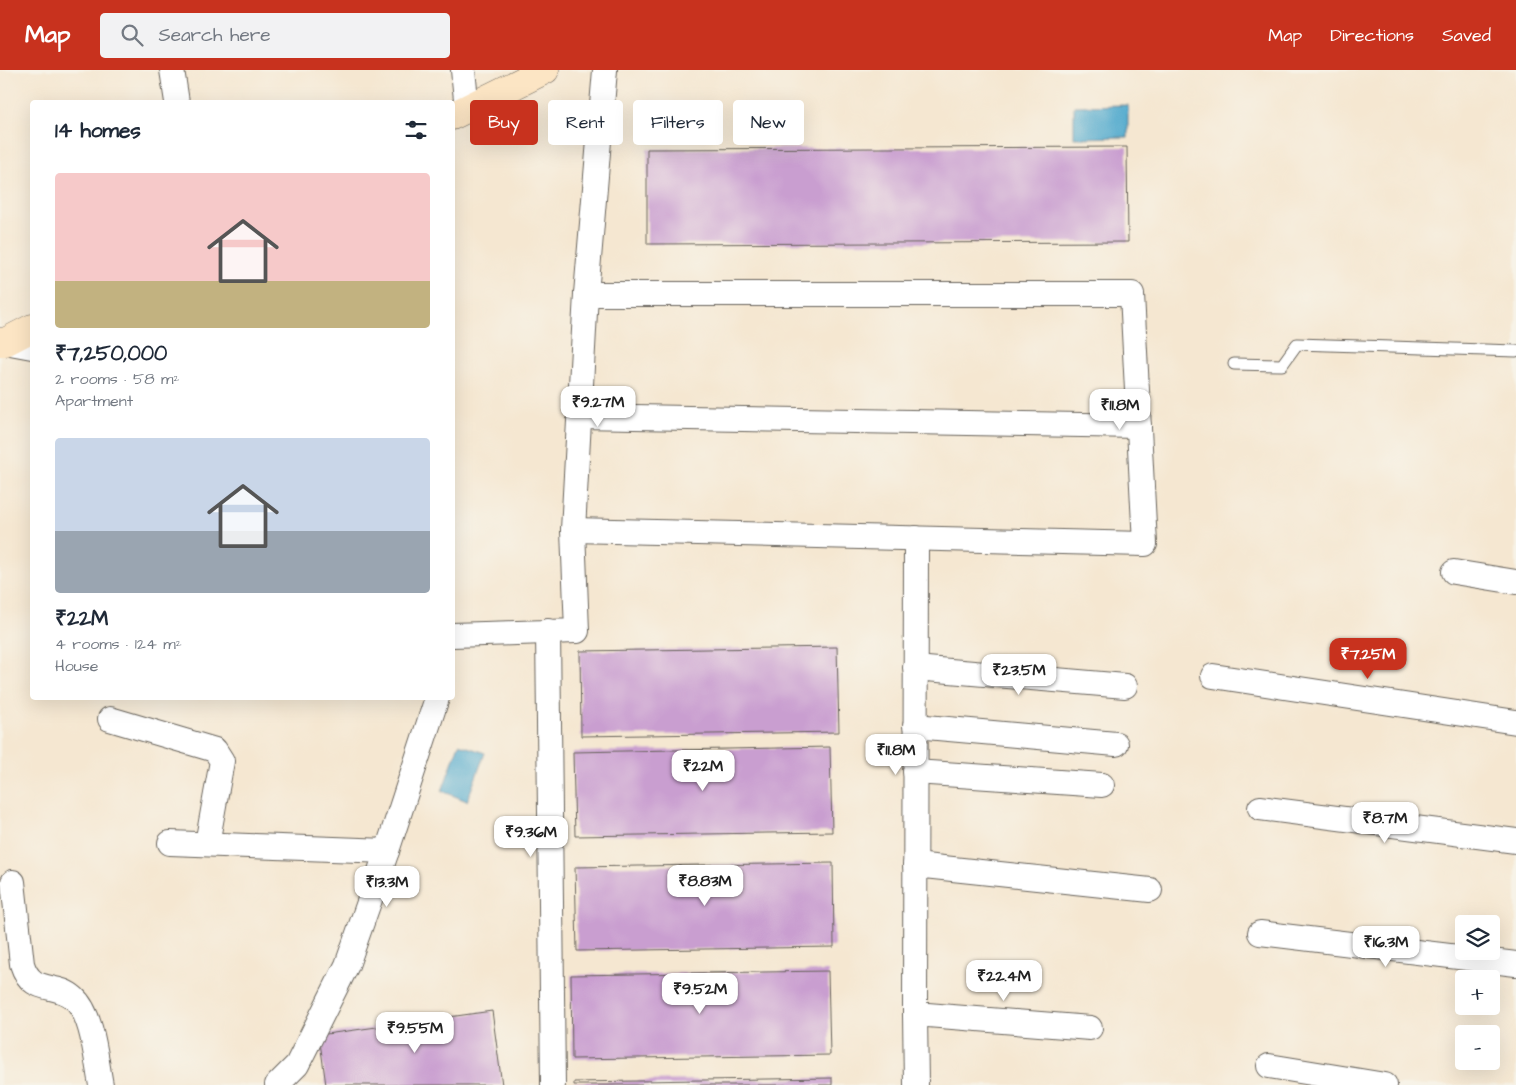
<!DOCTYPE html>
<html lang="en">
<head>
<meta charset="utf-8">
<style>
	:root { --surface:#fff; --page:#f2f2f3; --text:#1f2937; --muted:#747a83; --accent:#c8321e }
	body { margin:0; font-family:"Architects Daughter",sans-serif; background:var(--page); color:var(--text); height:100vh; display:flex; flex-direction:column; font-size:19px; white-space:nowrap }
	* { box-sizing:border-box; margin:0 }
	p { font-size:16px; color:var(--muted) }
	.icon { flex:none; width:28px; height:28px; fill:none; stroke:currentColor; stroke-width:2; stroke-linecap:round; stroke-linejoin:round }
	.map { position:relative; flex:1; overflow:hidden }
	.details { position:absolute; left:30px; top:30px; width:425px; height:600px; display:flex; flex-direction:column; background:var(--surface); border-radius:5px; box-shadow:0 5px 20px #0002 }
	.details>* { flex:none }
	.top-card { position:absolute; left:470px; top:30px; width:475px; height:45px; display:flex; gap:10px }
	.tools { position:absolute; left:1455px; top:845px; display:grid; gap:10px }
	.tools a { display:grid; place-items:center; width:45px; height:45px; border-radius:5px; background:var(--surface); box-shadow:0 5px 20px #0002; font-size:25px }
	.price { position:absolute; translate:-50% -42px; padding:0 11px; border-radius:10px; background:#fff; color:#222; font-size:16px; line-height:32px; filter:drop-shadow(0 1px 2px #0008) }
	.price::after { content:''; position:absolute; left:50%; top:30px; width:15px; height:11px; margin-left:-8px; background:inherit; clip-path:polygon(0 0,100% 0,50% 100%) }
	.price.selected { background:var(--accent); color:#fff }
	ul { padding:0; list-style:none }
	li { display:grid; align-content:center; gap:10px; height:265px; padding:0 25px }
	li span { display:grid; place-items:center; height:155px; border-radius:5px; color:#555 }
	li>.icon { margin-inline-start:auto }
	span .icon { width:90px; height:90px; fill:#fffc; stroke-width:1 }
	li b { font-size:21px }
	h2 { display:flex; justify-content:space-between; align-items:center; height:60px; padding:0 25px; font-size:21px }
	.chip { padding:0 18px; border-radius:5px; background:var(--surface); box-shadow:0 5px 20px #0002; font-size:18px; line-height:45px }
	.chip.selected { background:var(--accent); color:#fff }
	header { display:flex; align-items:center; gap:30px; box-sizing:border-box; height:70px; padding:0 25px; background:var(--accent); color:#fff }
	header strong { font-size:24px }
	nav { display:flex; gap:28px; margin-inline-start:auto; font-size:18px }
	.search { width:350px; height:45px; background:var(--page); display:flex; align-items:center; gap:12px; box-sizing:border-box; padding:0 18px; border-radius:5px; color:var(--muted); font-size:19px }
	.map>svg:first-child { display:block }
</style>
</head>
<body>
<header>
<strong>Map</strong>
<div class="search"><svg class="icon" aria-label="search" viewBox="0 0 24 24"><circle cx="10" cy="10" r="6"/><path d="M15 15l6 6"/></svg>Search here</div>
<nav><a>Map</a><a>Directions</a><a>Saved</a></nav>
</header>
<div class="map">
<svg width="1516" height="1015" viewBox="0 0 1516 1015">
	<rect width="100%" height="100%" fill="#f7f3e8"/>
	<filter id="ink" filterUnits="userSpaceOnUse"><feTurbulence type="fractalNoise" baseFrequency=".02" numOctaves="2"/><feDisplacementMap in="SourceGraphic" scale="10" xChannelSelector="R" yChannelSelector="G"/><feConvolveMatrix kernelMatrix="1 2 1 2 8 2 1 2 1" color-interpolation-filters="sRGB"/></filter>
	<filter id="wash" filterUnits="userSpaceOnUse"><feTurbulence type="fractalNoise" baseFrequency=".0096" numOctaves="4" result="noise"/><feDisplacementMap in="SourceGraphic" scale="20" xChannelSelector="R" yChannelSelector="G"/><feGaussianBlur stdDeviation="1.12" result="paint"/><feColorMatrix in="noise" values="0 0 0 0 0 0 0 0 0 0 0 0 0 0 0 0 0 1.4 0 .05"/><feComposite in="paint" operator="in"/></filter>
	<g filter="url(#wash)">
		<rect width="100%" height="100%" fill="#f5e7d1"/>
		<g fill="#4fa9cd" stroke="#366274">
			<path d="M1128,35V67L1074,68V36Z"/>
			<path d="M459,674L485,683L467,731L442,721Z"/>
		</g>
		<g id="blocks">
			<g fill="#c99ed0">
				<path d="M1127,77L1128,172L647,174V79Z"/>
				<path d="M837,577L839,662L581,666L580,581Z"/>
				<path d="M830,677L832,762L575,766L573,682Z"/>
				<path d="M833,793L834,877L577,881L575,797Z"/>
				<path d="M828,901L830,985L572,989L571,905Z"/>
				<path d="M492,941L502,1015H326L319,965Z"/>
				<path d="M832,1008V1015H574V1012Z"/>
			</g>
		</g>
	</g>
	<g filter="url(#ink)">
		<use href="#blocks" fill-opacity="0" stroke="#68635b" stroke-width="1"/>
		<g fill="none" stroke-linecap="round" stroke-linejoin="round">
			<defs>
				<path id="lane" d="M1234,294L1282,295L1297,274L1516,281"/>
				<g id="street">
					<path d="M172,0L177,32"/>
					<path d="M463,0L467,39"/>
					<path d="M5,272L32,277"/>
					<path d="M580,346L1139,356"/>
					<path d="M573,460L1145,474L1132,224H586"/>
					<path d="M916,468L915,944L916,1015"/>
					<path d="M1454,502L1516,512"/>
					<path d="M548,561L553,1015"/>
					<path d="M452,565L577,561L573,460L586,224L605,0"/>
					<path d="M915,598L1125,616"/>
					<path d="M1213,606L1516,652"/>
					<path d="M110,649L215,680L222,691L207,774"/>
					<path d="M915,656L1116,674"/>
					<path d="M915,702L1102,715"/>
					<path d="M1260,738L1516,771"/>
					<path d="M170,773L387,781"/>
					<path d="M915,795L1150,820"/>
					<path d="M13,812L22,894C32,926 55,911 74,928C93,945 96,990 101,1015"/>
					<path d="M1260,863L1516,894"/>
					<path d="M915,944L1090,958"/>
					<path d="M1269,996L1385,1015"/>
					<path d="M277,1015L297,995L347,895L387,781L437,628"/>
				</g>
				<g id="secondary">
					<path d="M452,46L545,0"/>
					<path d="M0,272H5L32,258"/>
				</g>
			</defs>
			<use href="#lane" stroke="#68635b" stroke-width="13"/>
			<use href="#street" stroke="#68635b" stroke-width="26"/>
			<use href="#secondary" stroke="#68635b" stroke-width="29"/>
			<use href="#lane" stroke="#fff" stroke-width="11"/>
			<use href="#street" stroke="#fff" stroke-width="24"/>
			<use href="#secondary" stroke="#fce5c4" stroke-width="28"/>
		</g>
	</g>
</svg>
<div class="tools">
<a><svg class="icon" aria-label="layers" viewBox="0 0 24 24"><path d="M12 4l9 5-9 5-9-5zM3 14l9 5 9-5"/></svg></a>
<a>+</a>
<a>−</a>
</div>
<b class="price" style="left:598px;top:358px">₹9.27M</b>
<b class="price" style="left:1120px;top:361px">₹11.8M</b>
<b class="price selected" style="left:1368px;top:610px">₹7.25M</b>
<b class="price" style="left:1019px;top:626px">₹23.5M</b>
<b class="price" style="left:896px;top:706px">₹11.8M</b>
<b class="price" style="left:703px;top:722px">₹22M</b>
<b class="price" style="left:1385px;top:774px">₹8.7M</b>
<b class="price" style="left:531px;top:788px">₹9.36M</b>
<b class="price" style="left:705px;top:837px">₹8.83M</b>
<b class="price" style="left:387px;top:838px">₹13.3M</b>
<b class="price" style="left:1386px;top:898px">₹16.3M</b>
<b class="price" style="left:1004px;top:932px">₹22.4M</b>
<b class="price" style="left:700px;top:945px">₹9.52M</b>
<b class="price" style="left:415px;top:984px">₹9.55M</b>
<div class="top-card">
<a class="chip selected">Buy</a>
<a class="chip">Rent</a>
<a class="chip">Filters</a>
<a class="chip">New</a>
</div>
<section class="details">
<h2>14 homes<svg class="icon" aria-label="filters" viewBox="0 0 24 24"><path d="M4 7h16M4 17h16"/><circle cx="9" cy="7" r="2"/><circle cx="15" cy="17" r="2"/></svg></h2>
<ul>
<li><span style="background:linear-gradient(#f6c9c9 70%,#c2b280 0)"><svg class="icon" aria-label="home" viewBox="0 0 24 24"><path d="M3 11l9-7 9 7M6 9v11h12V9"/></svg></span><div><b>₹7,250,000</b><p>2 rooms · 58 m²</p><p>Apartment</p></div></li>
<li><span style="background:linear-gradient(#c9d6e8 60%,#9aa5b1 0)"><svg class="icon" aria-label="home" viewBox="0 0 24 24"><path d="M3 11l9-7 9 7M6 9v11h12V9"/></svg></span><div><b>₹22M</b><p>4 rooms · 124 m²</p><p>House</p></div></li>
</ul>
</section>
</div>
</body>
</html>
